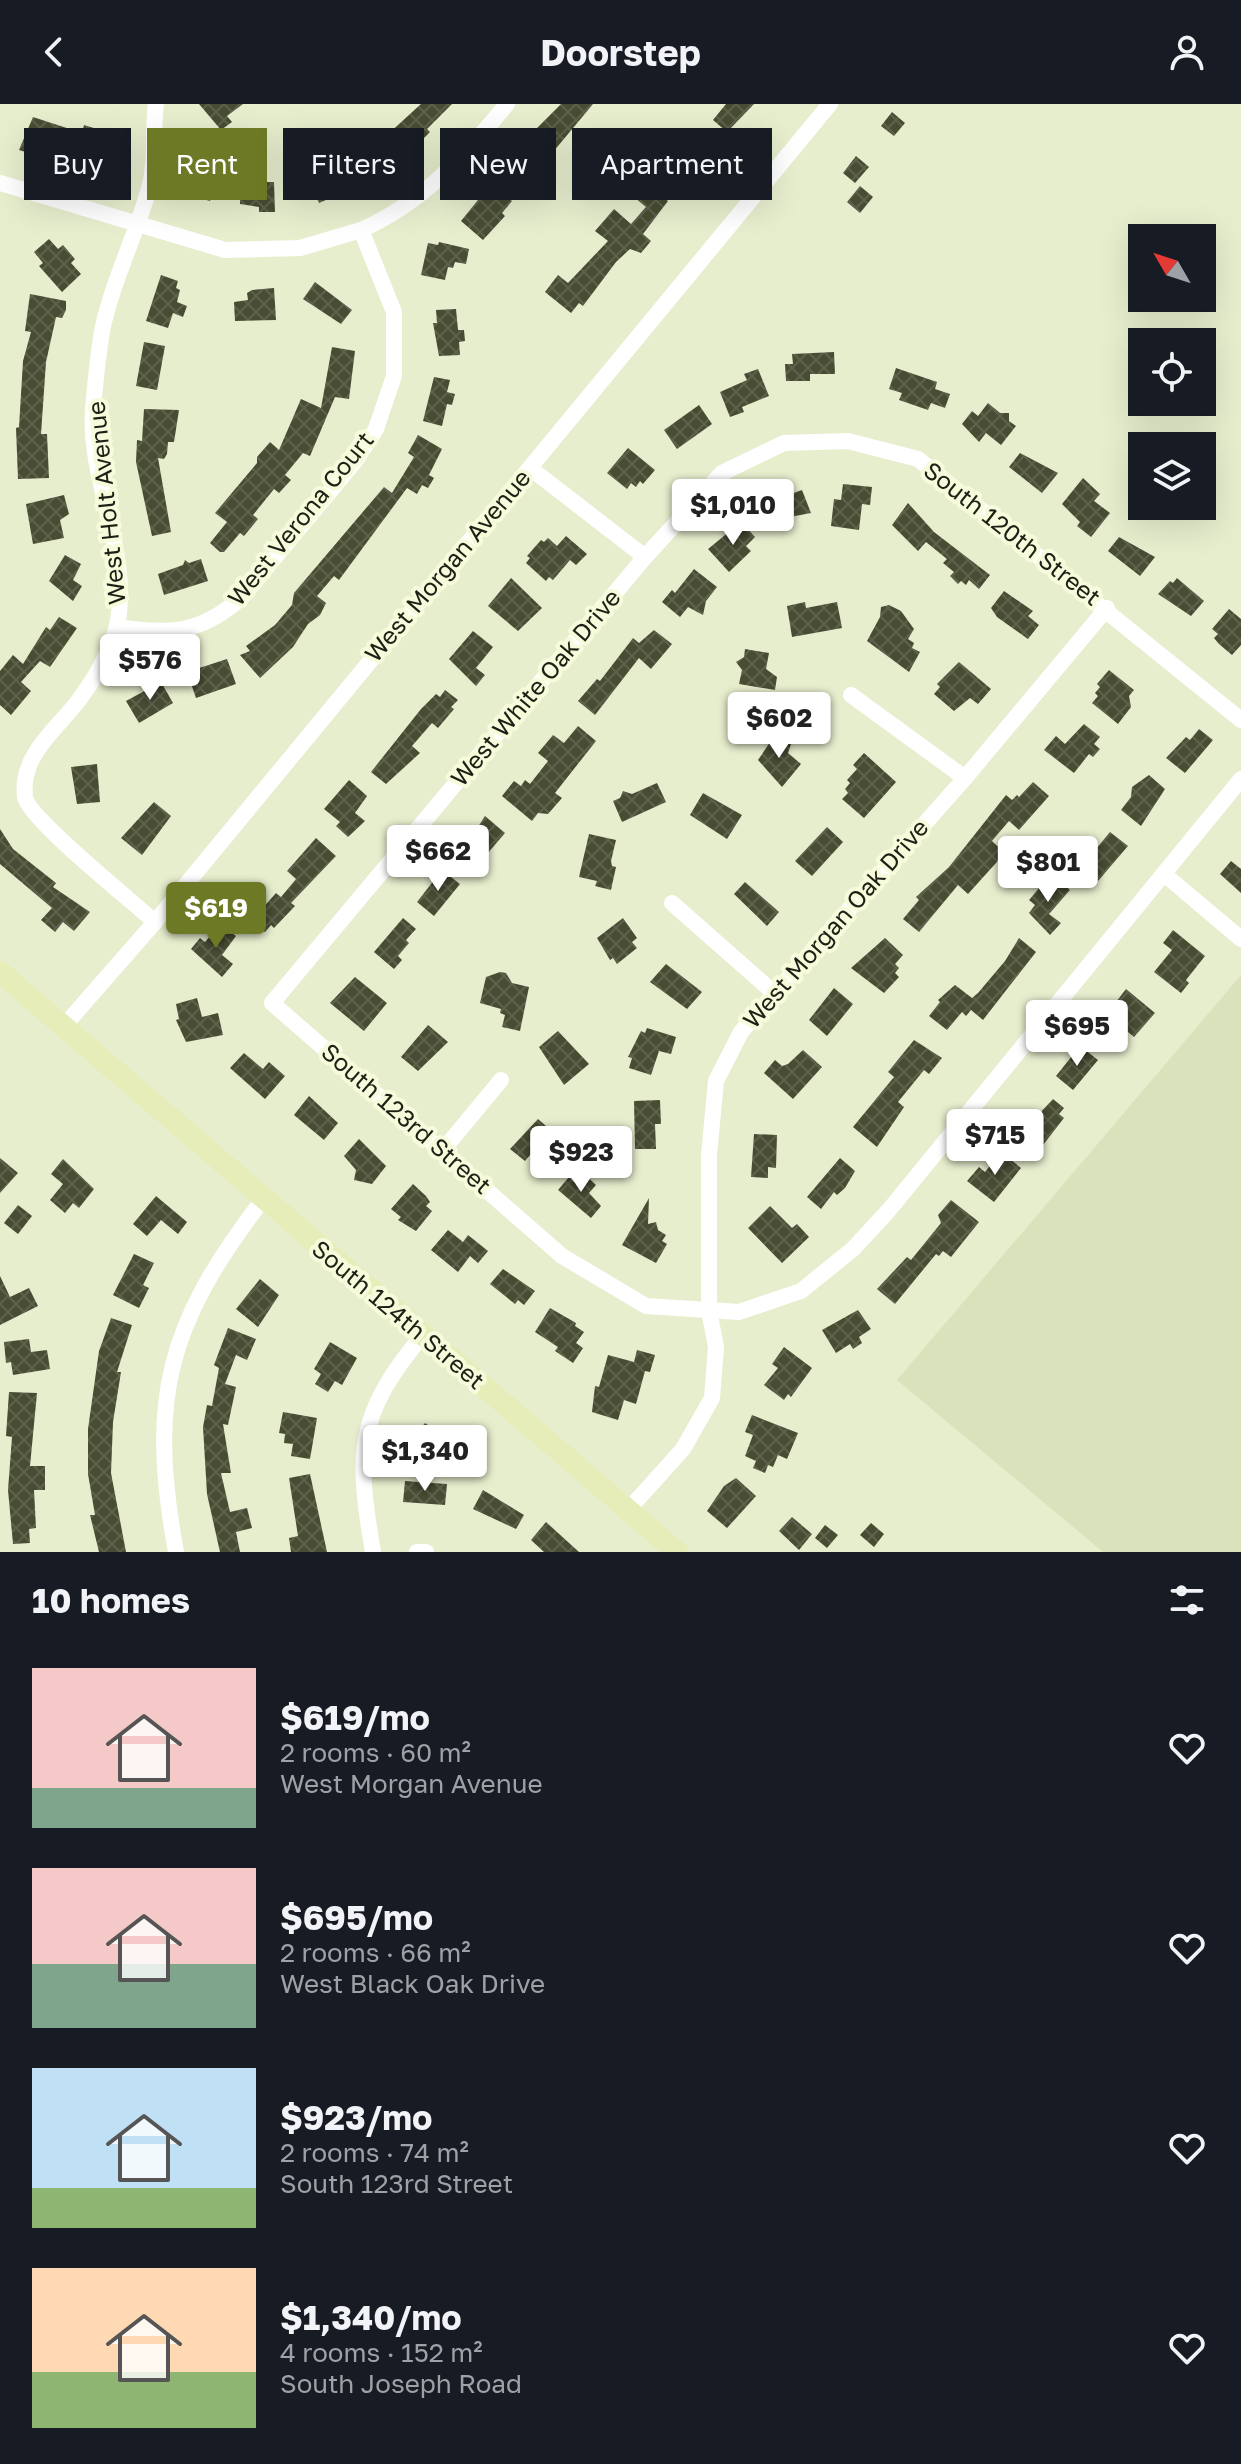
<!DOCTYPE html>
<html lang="en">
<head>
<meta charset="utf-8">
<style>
	:root { --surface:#171b24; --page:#20242c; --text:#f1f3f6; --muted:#9ea1a6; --accent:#6e7925 }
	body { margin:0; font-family:"Golos Text",sans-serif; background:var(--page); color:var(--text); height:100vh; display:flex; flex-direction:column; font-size:30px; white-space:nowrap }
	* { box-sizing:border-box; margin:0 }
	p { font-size:26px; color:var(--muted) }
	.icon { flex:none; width:44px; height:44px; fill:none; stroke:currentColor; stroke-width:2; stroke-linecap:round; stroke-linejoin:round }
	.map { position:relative; height:1448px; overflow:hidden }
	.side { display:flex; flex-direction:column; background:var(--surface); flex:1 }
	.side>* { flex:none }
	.top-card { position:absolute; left:24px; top:24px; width:800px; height:72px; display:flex; gap:16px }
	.needle { width:52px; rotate:309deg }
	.controls { position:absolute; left:1128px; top:120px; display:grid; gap:16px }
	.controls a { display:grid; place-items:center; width:88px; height:88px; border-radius:0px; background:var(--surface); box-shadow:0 8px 32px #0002; font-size:40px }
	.price { position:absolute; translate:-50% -68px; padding:0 18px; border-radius:8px; background:#fff; color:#222; font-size:26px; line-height:52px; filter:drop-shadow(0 2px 4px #0008) }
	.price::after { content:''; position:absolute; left:50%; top:48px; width:24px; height:18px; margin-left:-12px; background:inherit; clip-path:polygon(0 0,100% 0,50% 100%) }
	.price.active { background:var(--accent); color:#fff }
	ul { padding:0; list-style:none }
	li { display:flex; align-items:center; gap:24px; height:200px; padding:0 32px }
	li span { display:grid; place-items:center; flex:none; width:224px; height:160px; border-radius:0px; color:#555 }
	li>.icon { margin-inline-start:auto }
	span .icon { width:96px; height:96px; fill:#fffc; stroke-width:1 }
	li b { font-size:34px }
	h2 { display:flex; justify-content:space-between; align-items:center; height:96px; padding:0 32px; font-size:34px }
	.chip { padding:0 28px; border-radius:0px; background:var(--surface); box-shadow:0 8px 32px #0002; font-size:28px; line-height:72px }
	.chip.active { background:var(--accent); color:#fff }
	header { display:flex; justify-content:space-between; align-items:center; height:104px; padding:0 32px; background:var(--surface); font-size:36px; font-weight:700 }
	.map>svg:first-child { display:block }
</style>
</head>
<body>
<header><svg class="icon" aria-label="back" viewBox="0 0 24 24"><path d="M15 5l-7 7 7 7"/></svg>Doorstep<svg class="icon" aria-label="person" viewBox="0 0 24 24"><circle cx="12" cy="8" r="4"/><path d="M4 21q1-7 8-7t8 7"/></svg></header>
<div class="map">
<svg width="1241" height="1448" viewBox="0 0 1241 1448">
	<defs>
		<pattern id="building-cross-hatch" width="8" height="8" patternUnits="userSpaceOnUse" patternTransform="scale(2)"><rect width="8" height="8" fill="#474c32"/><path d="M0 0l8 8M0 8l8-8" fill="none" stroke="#5e624d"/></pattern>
	</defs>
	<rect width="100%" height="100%" fill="#e7eece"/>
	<path fill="#dae2bb" d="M1241,871V1448H1103L897,1276Z"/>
	<g fill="url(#building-cross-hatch)">
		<path d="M199,0H243L227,12L232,18L221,26Z"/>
		<path d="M421,0H452L427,25L430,28L415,43L413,40L373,76L366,67L337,91L319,99L310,77L292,84L285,66L298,61L296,55L317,47L324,64L353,42L356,46L370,35L375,42Z"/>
		<path d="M561,0H593L548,54L554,59L541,74L531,66L522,75L507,93L512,97L502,109L505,112L483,136L461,117L534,27Z"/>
		<path d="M726,0H754L727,28L713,16Z"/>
		<path d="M892,8L905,19L894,32L881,22Z"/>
		<path d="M33,13L82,29L84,21L110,29L97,70L71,62L75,49L48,40L39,39L35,51L19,46Z"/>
		<path d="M675,25L697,44L690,52L684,47L672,61L656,48Z"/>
		<path d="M193,47L221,55L215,78L219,85L212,89L210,97L188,91L192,78L189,77L191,68L187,67Z"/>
		<path d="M856,52L869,63L855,79L843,69Z"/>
		<path d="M641,75L668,97L643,130L651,137L641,149L630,145L616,158L583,202L579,199L571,209L545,188L558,171L568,179L608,137L595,127L614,105L631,120L646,103L629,89Z"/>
		<path d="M240,78H274L275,108H259V103L240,100Z"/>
		<path d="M860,82L873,93L860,109L847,98Z"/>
		<path d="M49,135L58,145L63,141L75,155L71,159L81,170L62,188L39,162L43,159L34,148Z"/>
		<path d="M439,138L469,145L466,160L455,158L453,164L448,163L445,176L421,171L428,139L438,141Z"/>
		<path d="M161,171L178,177L176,184L180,186L177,198L187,202L183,213L173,209L168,224L146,217Z"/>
		<path d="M315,178L352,206L341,220L303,195Z"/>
		<path d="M274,184L276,216L235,217L234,198L248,196L247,189L252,186Z"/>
		<path d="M30,190L66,197V206L62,214L56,213L46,258L41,330H47L49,374L18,375L16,324L19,323L23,257L31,228L25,227Z"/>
		<path d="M456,205L458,226H464L465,237L459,238L460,251L439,252L433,219H437L436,206Z"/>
		<path d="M144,238L165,242L157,286L136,282Z"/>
		<path d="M332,243L355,247L349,295L335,293L310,352L303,349L285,371L291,376L279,389L274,385L253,411L258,415L244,432L240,429L224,448H220L210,439L227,418L215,409L257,359V353L270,338L279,346L301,295L321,304Z"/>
		<path d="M834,248L835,270H810V277H786L785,260H793L792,250Z"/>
		<path d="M896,264L937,278L935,285L950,290L945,304L931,299L928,306L899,296L902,289L889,285Z"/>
		<path d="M758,265L769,292L742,303L744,308L730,313L720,288L747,276L744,270Z"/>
		<path d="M434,273L450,276L447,288L455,290L452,301L447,300L442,322L423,317Z"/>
		<path d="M988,299L1000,309H1009V317L1016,322L1001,341L986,329L979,338L962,320L972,307L978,312Z"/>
		<path d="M699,301L712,320L677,345L664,326Z"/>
		<path d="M144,305L179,306L174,338H168L167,350L164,355L158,354L171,428L152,432L136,358L137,336L142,337Z"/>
		<path d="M418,331L442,345L429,371L434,374L428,384L422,381L417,390L407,384L339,476L334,472L317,492L326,499L320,511L308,520L293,543L260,574L240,551L250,547L246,542L275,521L292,501L294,489L384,383L392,389L414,353L408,349Z"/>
		<path d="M628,344L655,366L643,380L640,377L636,383L631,379L627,385L607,369Z"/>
		<path d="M1020,349L1058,369L1042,389L1009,363Z"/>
		<path d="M1083,374L1100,390L1094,397L1110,409L1091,433L1077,422L1080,418L1062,400Z"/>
		<path d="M843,380L872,383L870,401L862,400L859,426L831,422L834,395L841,396Z"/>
		<path d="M802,386L811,409L769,417L762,400Z"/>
		<path d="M64,391L69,410L60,416L64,434L33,440L26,400Z"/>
		<path d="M908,399L934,428L990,471L979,485L969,476L966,481L961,477L958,480L950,472L954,468L943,459L947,455L926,438L918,447L892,421Z"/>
		<path d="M741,418L755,433L746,442L751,447L729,468L708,445Z"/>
		<path d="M566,432L587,450L576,461L570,456L553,476L549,473L546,477L526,459L530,454L527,452L541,436L544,438L548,434L557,442Z"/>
		<path d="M1119,433L1155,453L1140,472L1108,447Z"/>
		<path d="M65,451L81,460L73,476L82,482L73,497L49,477Z"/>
		<path d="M201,455L208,477L164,491L158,470L183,461L185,456L189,459Z"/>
		<path d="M694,465L717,483L706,497L703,511L688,503L680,513L662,498L672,486L675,489Z"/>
		<path d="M511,474L542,504L518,527L488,502Z"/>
		<path d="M1177,474L1204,497L1191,512L1158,490L1170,477L1173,479Z"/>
		<path d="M1004,487L1033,507L1028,512L1039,521L1028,535L997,513L991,504Z"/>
		<path d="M805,498L806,504L837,498L842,524L792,533L787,502Z"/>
		<path d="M889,501L901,507L914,525L908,535L914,539L912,544L920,548L909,568L867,537L880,513L881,503Z"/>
		<path d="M1229,505L1241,515V541L1232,551L1219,540L1214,534L1218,530L1212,525Z"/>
		<path d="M59,513L77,524L50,563L40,557L21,578L31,587L11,611L0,601V567L13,551L23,560L46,523L50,526Z"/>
		<path d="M654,526L672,540L651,565L639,554L595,611L578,597L597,575L600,577L633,534L639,539Z"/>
		<path d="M473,527L493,543L476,564L485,571L476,582L449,555Z"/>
		<path d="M745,545L769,549L766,565L777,573L775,586L739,580L742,566L736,558L744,553Z"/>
		<path d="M227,555L236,580L196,594L187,568Z"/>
		<path d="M959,558L991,585L978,600L970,594L954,607L934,590L940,583L937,580Z"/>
		<path d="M1109,566L1134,586L1129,592L1131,603L1118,620L1092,599L1098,592L1095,589L1100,583L1097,580Z"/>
		<path d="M161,578L173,599L139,619L126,597Z"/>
		<path d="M445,586L458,596L451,603L454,605L438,624L432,619L412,642L420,649L386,680L371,668L421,605L436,590L440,593Z"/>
		<path d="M1084,620L1100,633L1094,640L1100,645L1093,653L1089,650L1074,669L1044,646L1056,632L1065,640Z"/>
		<path d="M578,622L596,637L555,689L562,694L548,710L538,709L532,717L502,692L514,677L521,682L525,676L530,680L548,657L538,649L553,631L564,639Z"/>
		<path d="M1199,625L1213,636L1185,669L1166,654L1186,633L1190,636Z"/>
		<path d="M777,628L791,640L788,649L801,660L782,683L758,656Z"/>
		<path d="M864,649L896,678L864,714L842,695L848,689L845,685L850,679L847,676L857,665L853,661Z"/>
		<path d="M97,660L100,698L77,700L71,663Z"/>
		<path d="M1149,671L1165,685L1141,722L1121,706L1131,693L1132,683Z"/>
		<path d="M349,676L367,692L355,709L365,717L348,733L336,722L340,718L324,705Z"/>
		<path d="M1033,678L1049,692L1019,726L1009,717L992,737L1005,749L968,790L958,781L919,828L903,815L919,796L916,793L949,763L1006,691L1012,696L1017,691L1019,693Z"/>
		<path d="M657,679L666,698L622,718L613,697L620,694L623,687L632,690Z"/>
		<path d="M703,689L742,711L727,735L690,711Z"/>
		<path d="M154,698L171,712L142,751L121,734Z"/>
		<path d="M485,712L505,729L475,764L460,751Z"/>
		<path d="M827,723L843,738L812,772L795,757Z"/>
		<path d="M0,725L13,745L56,779L53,783L90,808L74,827L63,818L55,828L41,816L52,804L0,760Z"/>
		<path d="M1110,728L1128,742L1098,777L1081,763Z"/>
		<path d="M589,730L616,736L611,757L612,762L616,763L611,786L595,782L597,777L579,773Z"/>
		<path d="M316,734L336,752L291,799L295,802L274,824L271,821L265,828L252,816L276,789L281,793L296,775L287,767Z"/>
		<path d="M1231,757L1241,765V789L1220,770Z"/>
		<path d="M442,766L460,780L434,812L417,798Z"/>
		<path d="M1056,774L1070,786L1049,810L1061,819L1050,831L1029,809L1035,801L1029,796L1044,778L1050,782Z"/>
		<path d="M745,778L779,808L767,822L734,790Z"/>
		<path d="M403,814L416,825L406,836L409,839L398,852L402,856L394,865L374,848Z"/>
		<path d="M623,814L637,834L632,838L637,844L617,860L613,854L610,856L597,834Z"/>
		<path d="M220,820L236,832L222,851L233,860L222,873L191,845L200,834L205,838Z"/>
		<path d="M1173,826L1205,852L1186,876L1189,879L1181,889L1154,868L1172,846L1163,839Z"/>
		<path d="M885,834L903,851L895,860L899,864L895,869L899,873L884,889L851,864Z"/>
		<path d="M1019,834L1036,848L983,916L971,906L966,912L962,908L947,926L929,912L940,898L938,896L955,881L972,894L978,889L1005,857Z"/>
		<path d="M666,860L702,888L687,905L650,878Z"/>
		<path d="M500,868L506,869L512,879L529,883L520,927L502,923L505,911L500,909L501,905L480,899L486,873Z"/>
		<path d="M355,873L387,899L364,927L330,899Z"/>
		<path d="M834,884L853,900L827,932L809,916Z"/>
		<path d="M1126,885L1155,909L1134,933L1116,918L1122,911L1117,907L1122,902L1116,898Z"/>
		<path d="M197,894L202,913L218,909L223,931L186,938L176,916L179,915L176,900Z"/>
		<path d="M428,921L448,938L418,967L401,953Z"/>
		<path d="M647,924L676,933L671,950L659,947L651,971L629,964L632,954L628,953L641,927L645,929Z"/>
		<path d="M558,927L589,960L564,981L539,943Z"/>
		<path d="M914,936L942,954L929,970L924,966L898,998L904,1003L877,1043L853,1023L894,973L888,968Z"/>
		<path d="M1080,942L1098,956L1073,986L1056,972Z"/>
		<path d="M803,946L822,963L793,995L764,969L775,956L782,962L788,960Z"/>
		<path d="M244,949L263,965L269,958L285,972L265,995L230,964Z"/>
		<path d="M309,992L338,1019L324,1036L294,1011Z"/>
		<path d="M1053,995L1064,1004L1059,1010L1064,1014L1043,1041L1014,1020L1026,1005L1036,1013Z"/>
		<path d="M660,996L661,1020H655L656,1045H635L634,997Z"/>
		<path d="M538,1015L554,1029L546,1038L550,1042L543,1051L531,1050L525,1057L510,1045Z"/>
		<path d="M754,1030L777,1031L776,1064L768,1063V1074L751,1073Z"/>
		<path d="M359,1035L386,1062L372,1080L354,1076L356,1066L344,1052Z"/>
		<path d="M1001,1048L1021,1064L994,1098L967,1077L979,1063L985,1068Z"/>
		<path d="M0,1054L18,1069L0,1089Z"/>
		<path d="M840,1054L855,1067L845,1084L837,1091L834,1088L821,1105L807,1093Z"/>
		<path d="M63,1055L94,1085L79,1104L73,1099L65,1109L50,1096L63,1080L51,1070Z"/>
		<path d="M582,1068L596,1081L589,1089L601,1102L591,1114L558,1086L569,1073L574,1078Z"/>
		<path d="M413,1080L426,1092L430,1098L426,1102L432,1107L416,1127L398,1116L401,1113L391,1105Z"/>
		<path d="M156,1092L187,1118L178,1130L161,1116L147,1132L133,1120Z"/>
		<path d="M649,1094L648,1120L656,1118L658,1126L666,1131L662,1137L667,1140L656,1159L622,1141Z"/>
		<path d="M951,1096L979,1118L951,1153L943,1147L939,1152L936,1150L895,1200L877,1185L907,1153L911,1156L941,1119L938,1111Z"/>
		<path d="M18,1101L32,1112L18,1130L4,1119Z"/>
		<path d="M770,1102L792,1124L797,1120L809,1133L782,1159L748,1124Z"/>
		<path d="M448,1126L463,1138L468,1131L488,1147L478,1159L470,1152L458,1168L431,1146Z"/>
		<path d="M134,1150L154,1159L143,1181L149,1184L139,1204L113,1191Z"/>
		<path d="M503,1165L535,1187L524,1201L518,1196L515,1200L490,1180Z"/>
		<path d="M0,1172L10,1193L29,1184L38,1202L0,1221Z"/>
		<path d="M260,1175L279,1191L258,1223L236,1205Z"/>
		<path d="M550,1204L576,1219L575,1222L584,1228L576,1239L583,1244L573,1259L555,1247L558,1243L535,1228Z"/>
		<path d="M858,1206L871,1225L859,1233L862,1239L853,1245L850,1240L836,1249L822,1226Z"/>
		<path d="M111,1214L132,1221L117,1268H121L113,1318L111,1369L126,1448H99L90,1411H95L88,1370V1325L99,1247Z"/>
		<path d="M228,1224L256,1235L247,1256L236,1251L225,1280L236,1283L228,1321L223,1320L231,1369H221L230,1408L247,1404L252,1424L236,1428L240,1448H220L207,1390L203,1323L207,1301L212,1302L219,1264L214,1261Z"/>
		<path d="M29,1235L31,1248L47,1246L50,1265L13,1271L11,1258L6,1259L4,1238Z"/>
		<path d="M330,1238L357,1254L342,1281L335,1277L328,1288L315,1280L321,1270L314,1265Z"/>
		<path d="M784,1243L812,1264L791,1293L788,1290L784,1296L764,1281L778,1264L772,1260Z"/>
		<path d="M637,1246L655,1251L650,1268L645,1267L636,1300L624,1296L618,1316L592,1308L595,1282L599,1283L608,1251L634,1258Z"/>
		<path d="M9,1288L37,1289L30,1362H45V1386H34L36,1424L29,1425L30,1439L13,1440L8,1386L12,1333L6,1332Z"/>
		<path d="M283,1308L317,1314L310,1355L291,1352L293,1340L284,1339L285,1330L279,1329Z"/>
		<path d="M752,1311L798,1329L787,1355L778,1351L773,1363L768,1361L765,1369L753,1364L756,1357L745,1352L753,1331L745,1328Z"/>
		<path d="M425,1319L451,1338L439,1354L413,1334Z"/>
		<path d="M310,1370L327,1448H291L289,1434L298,1432L289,1374Z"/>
		<path d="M736,1374L756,1392L727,1424L707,1407L724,1382Z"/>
		<path d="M405,1377L447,1380L445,1401L403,1398Z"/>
		<path d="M483,1386L524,1411L516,1425L473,1405Z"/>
		<path d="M792,1413L812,1430L799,1446L779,1427Z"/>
		<path d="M546,1418L579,1448H544L531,1436Z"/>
		<path d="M871,1419L884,1430L874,1443L860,1431Z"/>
		<path d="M825,1421L838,1431L827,1444L815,1434Z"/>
	</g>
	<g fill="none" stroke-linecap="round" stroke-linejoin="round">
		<g stroke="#fff" stroke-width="16">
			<path d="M0,79L225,146L300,144L361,126"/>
			<path d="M530,364L645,453"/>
			<path d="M117,523C169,531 201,530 242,493L356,356L376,325L394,272V208L361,126C424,98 464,52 507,0"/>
			<path d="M851,591L965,674"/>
			<path d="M1241,616L918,355L848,337L784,339L722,369L645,453L272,899L562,1152L646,1202L739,1208L801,1187L853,1145L889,1106L1241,675"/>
			<path d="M1164,770L1241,835"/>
			<path d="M672,799L773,888"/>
			<path d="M155,818C133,798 28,714 25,693C20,651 56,626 79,596C95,574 111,548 117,521C132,450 88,377 93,306C95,280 98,253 102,227C112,178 136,132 149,84C157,56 152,28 156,0"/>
			<path d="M64,922L155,818L830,0"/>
			<path d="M443,1046L501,976"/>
			<path d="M629,1405L683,1345L712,1294L716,1243L709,1206V1051L716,977L741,928L965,674L1107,504"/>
			<path d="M176,1448C148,1295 167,1221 261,1098H265"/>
			<path d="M373,1448C356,1349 356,1311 422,1232"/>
			<path d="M417,1448H426"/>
		</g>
		<path stroke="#e7edb9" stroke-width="22" d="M0,868L677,1448"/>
	</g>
	<g text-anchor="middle" stroke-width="8" stroke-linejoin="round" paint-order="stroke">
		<g font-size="24" fill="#1d2014" stroke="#f5fbdb">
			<text transform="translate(107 399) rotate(-96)" y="8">West Holt Avenue</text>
			<text transform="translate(301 415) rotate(-51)" y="8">West Verona Court</text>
			<text transform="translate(1012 430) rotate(38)" y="8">South 120th Street</text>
			<text transform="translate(448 462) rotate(-50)" y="8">West Morgan Avenue</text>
			<text transform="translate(536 584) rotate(-50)" y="8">West White Oak Drive</text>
			<text transform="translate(836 820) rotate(-49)" y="8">West Morgan Oak Drive</text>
			<text transform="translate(406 1015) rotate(41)" y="8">South 123rd Street</text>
			<text transform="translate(398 1211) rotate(40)" y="8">South 124th Street</text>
		</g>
	</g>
</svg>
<div class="controls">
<a><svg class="needle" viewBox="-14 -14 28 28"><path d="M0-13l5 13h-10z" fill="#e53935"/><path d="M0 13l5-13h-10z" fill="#9ea1a6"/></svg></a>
<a><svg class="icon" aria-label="locate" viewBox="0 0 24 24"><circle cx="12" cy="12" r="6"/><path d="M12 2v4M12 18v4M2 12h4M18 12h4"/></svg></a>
<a><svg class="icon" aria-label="layers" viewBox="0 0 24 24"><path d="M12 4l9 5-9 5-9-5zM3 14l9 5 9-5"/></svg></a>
</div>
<b class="price" style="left:733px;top:443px">$1,010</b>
<b class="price" style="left:150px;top:598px">$576</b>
<b class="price" style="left:779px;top:656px">$602</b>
<b class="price" style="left:438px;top:789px">$662</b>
<b class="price" style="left:1048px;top:800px">$801</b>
<b class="price active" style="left:216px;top:846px">$619</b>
<b class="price" style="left:1077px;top:964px">$695</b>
<b class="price" style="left:995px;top:1073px">$715</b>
<b class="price" style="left:581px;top:1090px">$923</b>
<b class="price" style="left:425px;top:1389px">$1,340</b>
<div class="top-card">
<a class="chip">Buy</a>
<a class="chip active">Rent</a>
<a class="chip">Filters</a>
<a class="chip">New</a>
<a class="chip">Apartment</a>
</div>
</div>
<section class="side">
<h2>10 homes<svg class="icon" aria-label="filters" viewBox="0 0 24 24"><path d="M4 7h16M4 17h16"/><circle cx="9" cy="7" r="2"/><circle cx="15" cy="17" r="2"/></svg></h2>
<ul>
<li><span style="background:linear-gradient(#f6c9c9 75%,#7fa58c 0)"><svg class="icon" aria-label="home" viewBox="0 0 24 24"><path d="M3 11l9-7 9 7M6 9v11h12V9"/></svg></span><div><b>$619/mo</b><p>2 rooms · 60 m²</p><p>West Morgan Avenue</p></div><svg class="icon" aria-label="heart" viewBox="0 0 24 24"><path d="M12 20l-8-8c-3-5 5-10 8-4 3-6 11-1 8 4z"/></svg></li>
<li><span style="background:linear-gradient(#f6c9c9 60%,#7fa58c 0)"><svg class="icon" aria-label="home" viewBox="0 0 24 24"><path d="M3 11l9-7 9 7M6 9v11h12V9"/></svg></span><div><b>$695/mo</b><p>2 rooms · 66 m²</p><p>West Black Oak Drive</p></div><svg class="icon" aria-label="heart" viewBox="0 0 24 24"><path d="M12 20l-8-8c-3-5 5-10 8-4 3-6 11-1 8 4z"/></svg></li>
<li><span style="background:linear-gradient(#bfe0f5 75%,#8fb573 0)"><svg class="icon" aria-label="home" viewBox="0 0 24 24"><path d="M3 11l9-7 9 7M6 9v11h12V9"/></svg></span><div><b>$923/mo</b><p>2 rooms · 74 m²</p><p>South 123rd Street</p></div><svg class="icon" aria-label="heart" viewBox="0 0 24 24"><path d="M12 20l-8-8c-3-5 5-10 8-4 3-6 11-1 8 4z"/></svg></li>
<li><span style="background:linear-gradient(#ffd9b3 65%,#8fb573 0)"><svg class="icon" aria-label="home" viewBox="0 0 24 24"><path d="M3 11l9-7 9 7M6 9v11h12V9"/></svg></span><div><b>$1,340/mo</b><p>4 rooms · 152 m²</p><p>South Joseph Road</p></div><svg class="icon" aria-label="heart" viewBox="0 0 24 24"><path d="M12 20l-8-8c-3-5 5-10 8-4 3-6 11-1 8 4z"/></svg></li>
</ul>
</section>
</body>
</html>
